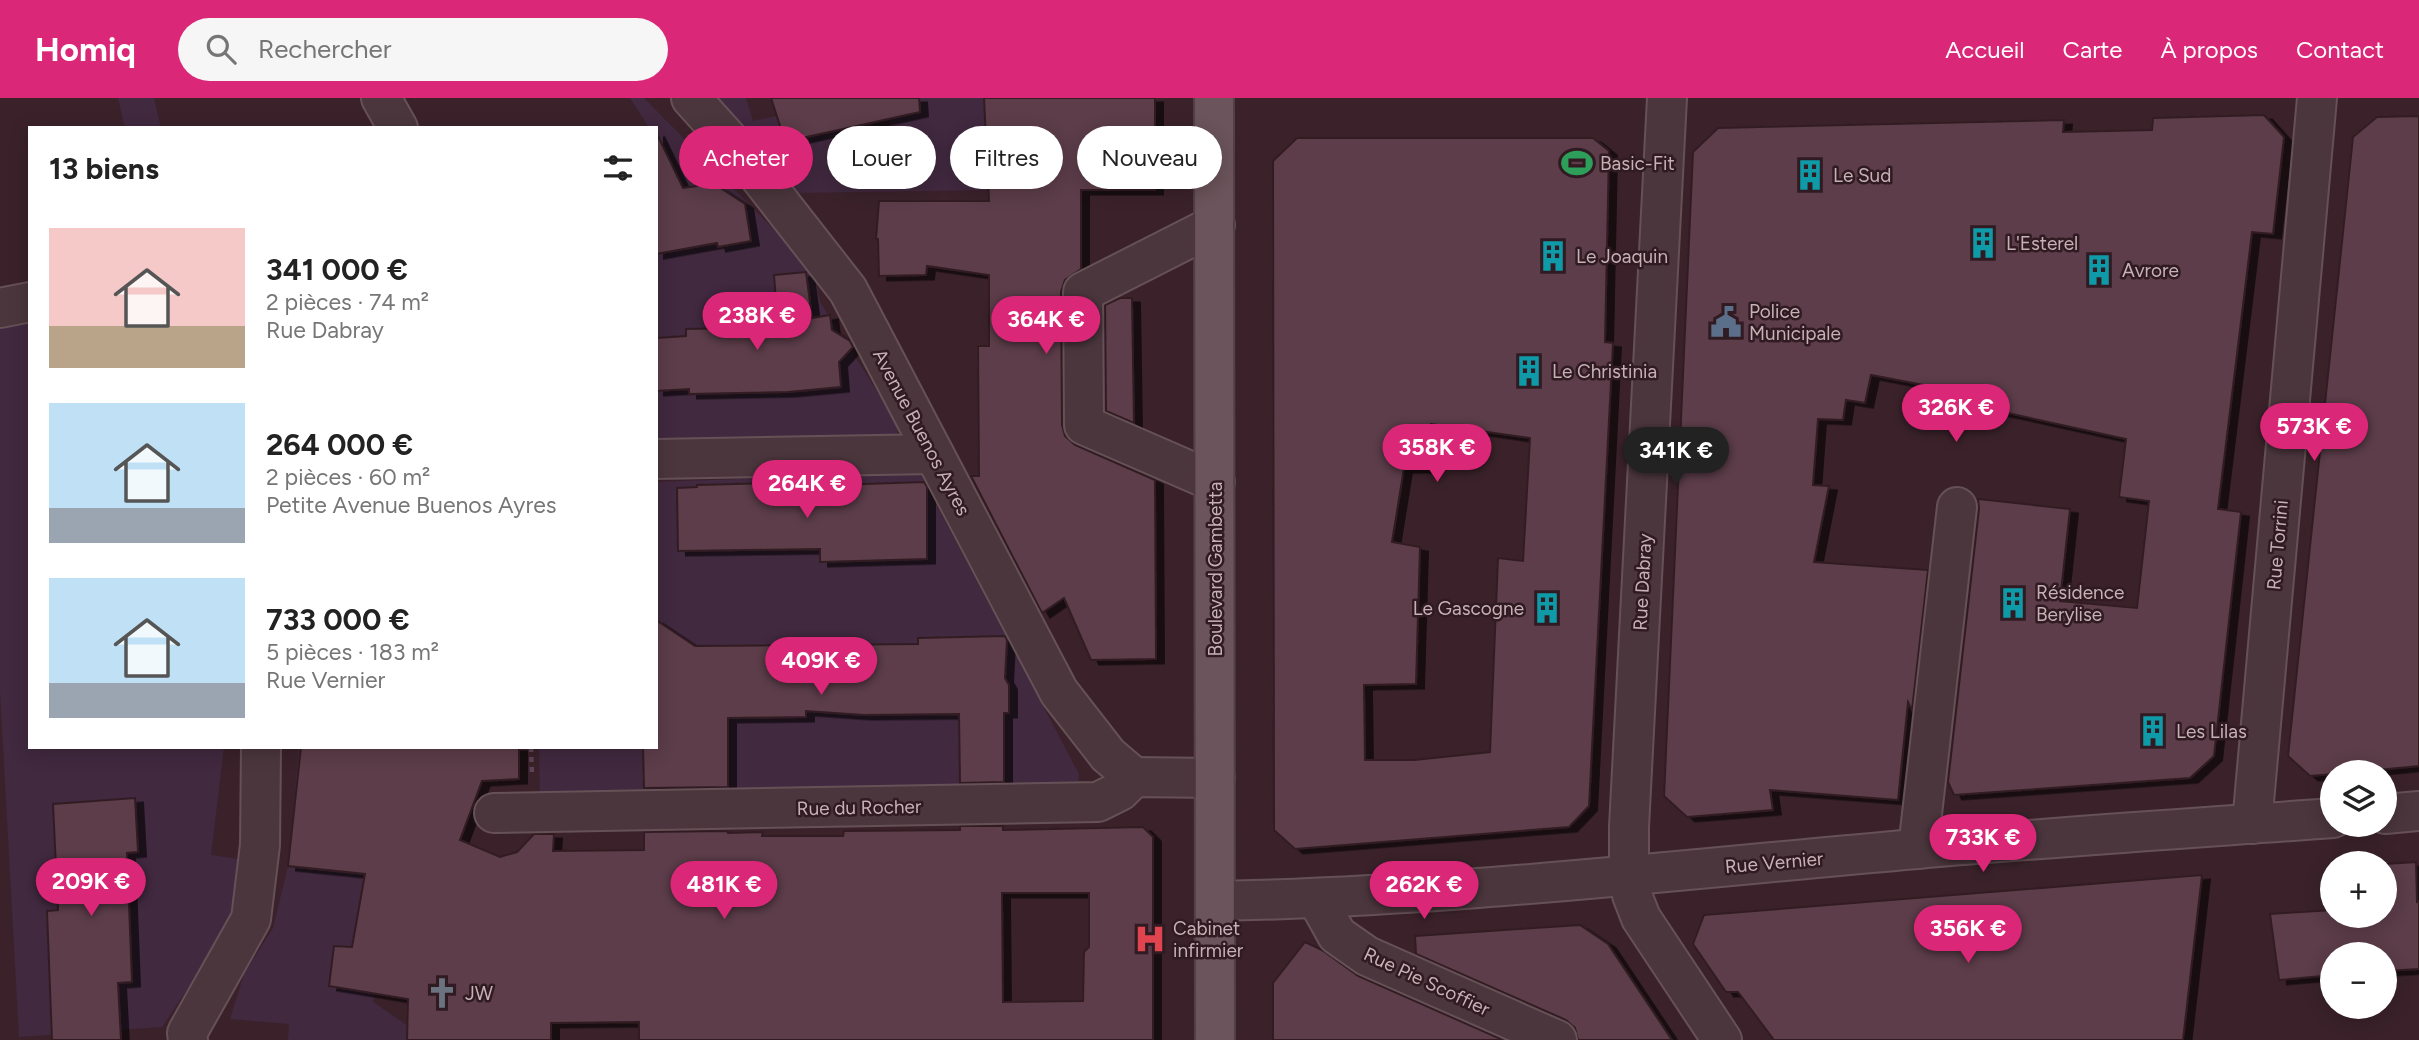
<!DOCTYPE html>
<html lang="fr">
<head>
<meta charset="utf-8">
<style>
	:root { --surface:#fff; --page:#f6f6f6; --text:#222; --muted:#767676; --accent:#db2777 }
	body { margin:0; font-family:Figtree,sans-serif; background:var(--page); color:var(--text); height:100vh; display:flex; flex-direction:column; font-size:26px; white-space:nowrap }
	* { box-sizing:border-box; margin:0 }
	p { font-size:23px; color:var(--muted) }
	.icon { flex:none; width:38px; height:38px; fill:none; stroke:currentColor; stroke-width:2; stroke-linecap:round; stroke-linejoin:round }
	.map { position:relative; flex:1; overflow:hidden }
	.panel { position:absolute; left:28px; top:28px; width:630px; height:623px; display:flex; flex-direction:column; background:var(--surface); border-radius:0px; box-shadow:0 4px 18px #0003 }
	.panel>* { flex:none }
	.top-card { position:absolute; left:679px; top:28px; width:665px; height:63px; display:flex; gap:14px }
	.controls { position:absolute; left:2320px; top:662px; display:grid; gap:14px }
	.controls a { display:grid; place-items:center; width:77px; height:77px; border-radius:50%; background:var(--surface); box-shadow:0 4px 18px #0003; font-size:35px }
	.price { position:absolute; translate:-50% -60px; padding:0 16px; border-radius:24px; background:var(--accent); color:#fff; font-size:23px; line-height:46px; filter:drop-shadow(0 2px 4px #0008) }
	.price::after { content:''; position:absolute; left:50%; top:42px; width:21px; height:16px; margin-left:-10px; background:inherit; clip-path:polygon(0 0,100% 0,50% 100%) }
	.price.current { background:#222; color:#fff }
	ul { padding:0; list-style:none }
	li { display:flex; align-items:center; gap:21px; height:175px; padding:0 21px }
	li span { display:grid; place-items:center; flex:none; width:196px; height:140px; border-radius:0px; color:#555 }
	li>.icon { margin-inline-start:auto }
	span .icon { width:84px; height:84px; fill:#fffc; stroke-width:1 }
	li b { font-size:30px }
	h2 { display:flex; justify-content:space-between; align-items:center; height:84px; padding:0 21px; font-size:30px }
	.tag { padding:0 24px; border-radius:32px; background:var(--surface); box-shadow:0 4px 18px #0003; font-size:24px; line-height:63px }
	.tag.current { background:var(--accent); color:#fff }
	header { display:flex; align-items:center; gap:42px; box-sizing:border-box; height:98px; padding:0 35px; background:var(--accent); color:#fff }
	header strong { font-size:33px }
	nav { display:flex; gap:38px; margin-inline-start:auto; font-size:24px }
	.search { width:490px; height:63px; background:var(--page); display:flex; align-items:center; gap:18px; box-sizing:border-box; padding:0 24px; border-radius:38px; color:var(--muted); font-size:26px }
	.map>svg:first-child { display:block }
</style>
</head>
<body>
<header>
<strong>Homiq</strong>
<div class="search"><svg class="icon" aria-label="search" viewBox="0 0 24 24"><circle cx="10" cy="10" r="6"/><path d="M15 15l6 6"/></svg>Rechercher</div>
<nav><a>Accueil</a><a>Carte</a><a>À propos</a><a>Contact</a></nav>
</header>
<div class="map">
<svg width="2419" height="942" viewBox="0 0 2419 942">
	<defs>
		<filter id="shadow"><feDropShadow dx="8" dy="4.5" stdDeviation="0" flood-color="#0009"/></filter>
	</defs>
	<rect width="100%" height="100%" fill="#3b222a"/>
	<g fill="#41293f">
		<path d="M118,0H154L161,30H125Z"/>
		<path d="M630,0H644L814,172L820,204L898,326L897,339L656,348V155L660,42L656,30L648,28Z"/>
		<path d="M710,0H746L753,23L777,18L784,40L801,36L802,40L873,25L875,33L890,31L887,4L903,0H984L988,92L796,95Z"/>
		<path d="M30,220V649H224L211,757L244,762L237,817L162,929L19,939L0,593V226Z"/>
		<path d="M919,374L1079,676L1078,687L540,700L539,649H656V384Z"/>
		<path d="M299,649H400L383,851L373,904L408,928L414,942H288L289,926L230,921L244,876L273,830L288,768Z"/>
	</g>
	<g fill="#5b3e48" stroke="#321d24" stroke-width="2" fill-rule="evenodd" filter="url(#shadow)">
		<path d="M771,0H919L920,14L802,40L801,36L784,40Z"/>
		<path d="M984,0H1155V92H1081V171L1065,182L1061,194L1062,327L1065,338L1075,347L1155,382L1156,561L1091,562L1064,500L1042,515L971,378H979L978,248H989V177L927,168L926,177L879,178L878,141H876L879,103H989Z"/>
		<path d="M2264,17L2284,39L2273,136L2252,134L2218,411L2241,414L2214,658L2190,680L1954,697L1948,684L1979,411L1978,401L2070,411L2060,503L2137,510L2149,403L2119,399L2126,341L1980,309L1970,296L1871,277L1865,305L1846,302L1843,322L1818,321L1813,387L1829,388L1814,464L1928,472L1912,612L1908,604L1898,702L1770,692L1773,712L1687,719L1664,698L1693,54L1718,30L2064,22L2063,34L2152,32L2153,20Z"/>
		<path d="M2419,18V668L2357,674H2333V676L2310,678L2288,658L2353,39L2377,19Z"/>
		<path d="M656,34L683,90L713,86L714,89H719L745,106L751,143L718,149L717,145L656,156Z"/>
		<path d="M1297,40H1593L1609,53L1605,244L1613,245L1589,708L1569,729L1295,751L1274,732L1273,63ZM1431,326L1530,340L1523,463L1498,460L1490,654L1414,662H1365L1364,587L1416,586L1420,449L1392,444L1404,370H1424Z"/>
		<path d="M806,174L812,220L830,217L832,232L850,243L853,249L839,264L841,289L788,294L689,296V291L656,293V240L686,238V231L778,229L774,177Z"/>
		<path d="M1120,200H1132L1134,325L1106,313L1105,207Z"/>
		<path d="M924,384L927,389V461L820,464V451L678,453L677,390L697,389V387L775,385V389Z"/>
		<path d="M656,522L695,548L918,546V540L1005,538L1007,542L1005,580L1009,587V615H1004V684L960,685L959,616L864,617L806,613V619L728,620V689L644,690L643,649H656Z"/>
		<path d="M301,649H519V681L482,683L460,742L500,759L517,754L534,736H554L553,753L644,752V734L728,733V735L763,734L762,738H843L844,733L960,732V728H1003V732L1143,729L1153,739V942H639V924L551,925V942H407L408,901L329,888L334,848L352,849L365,776L288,768ZM1002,795H1089V849L1084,854L1083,903L1003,904Z"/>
		<path d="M135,700L138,754L127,755L132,884L118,885L121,942H52L47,813L58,812L53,706Z"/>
		<path d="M2416,764L2417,804L2419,803V871L2385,873V856H2333V877L2279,882L2270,816L2333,812V817H2385V766Z"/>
		<path d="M2202,777L2183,942H1774L1738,894H1726L1693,846L1704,817Z"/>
		<path d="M1580,827L1608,846L1672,942H1578L1575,930L1566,922L1416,856L1415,838Z"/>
		<path d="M1305,844L1322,852L1358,878L1503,942H1273V885Z"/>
	</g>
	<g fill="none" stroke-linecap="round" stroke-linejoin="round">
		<defs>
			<g id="minor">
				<path d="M381,0L398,30"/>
				<path d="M691,0L745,60L848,192L1059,594L1108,657L1134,679"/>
				<path d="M1667,0L1629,729V778L1632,797L1641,820L1722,942"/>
				<path d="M1215,127L1083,194L1084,327L1215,384"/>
				<path d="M0,210L30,204"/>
				<path d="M656,361L934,356"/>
				<path d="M494,715L1098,704L1120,693L1134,679L1215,680"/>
				<path d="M2385,716L2419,713"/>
				<path d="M2252,726L2317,0"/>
				<path d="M1918,751L1957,409"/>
				<path d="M1317,801L1337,837L1367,858L1557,942"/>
				<path d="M1215,803C1449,799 1683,771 1917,751C2055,739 2194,730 2333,720"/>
				<path d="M188,942L187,935L251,821L260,747L261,649"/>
			</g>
			<path id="major" d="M1214,0L1215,942"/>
		</defs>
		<use href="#minor" stroke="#665157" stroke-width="42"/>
		<use href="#major" stroke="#543f46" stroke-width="42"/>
		<path stroke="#5b4456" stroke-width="4.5" stroke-dasharray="5 5" stroke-linecap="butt" d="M531,649L532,676"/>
		<use href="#minor" stroke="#4b363d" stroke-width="38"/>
		<use href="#major" stroke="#6b545b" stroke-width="38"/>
	</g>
	<defs>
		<symbol id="stadium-bare" viewBox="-9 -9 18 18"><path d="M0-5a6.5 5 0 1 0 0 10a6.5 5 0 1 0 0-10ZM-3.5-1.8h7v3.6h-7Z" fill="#2e9e5b" stroke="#301b22" stroke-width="2.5" paint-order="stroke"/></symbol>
		<symbol id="building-bare" viewBox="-9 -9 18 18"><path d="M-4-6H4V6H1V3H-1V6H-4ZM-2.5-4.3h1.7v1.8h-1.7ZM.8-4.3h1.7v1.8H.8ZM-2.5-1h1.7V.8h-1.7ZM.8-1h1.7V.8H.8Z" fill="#0f9aa8" stroke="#301b22" stroke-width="2.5" paint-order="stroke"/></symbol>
		<symbol id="civic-bare" viewBox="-9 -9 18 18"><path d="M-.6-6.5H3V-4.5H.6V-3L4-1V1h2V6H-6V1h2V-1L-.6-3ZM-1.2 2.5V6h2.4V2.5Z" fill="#5c6f8a" stroke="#301b22" stroke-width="2.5" paint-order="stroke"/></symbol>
		<symbol id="hospital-bare" viewBox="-9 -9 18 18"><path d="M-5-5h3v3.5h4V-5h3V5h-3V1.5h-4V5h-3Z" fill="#e0444e" stroke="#301b22" stroke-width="2.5" paint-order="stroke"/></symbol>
		<symbol id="church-bare" viewBox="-9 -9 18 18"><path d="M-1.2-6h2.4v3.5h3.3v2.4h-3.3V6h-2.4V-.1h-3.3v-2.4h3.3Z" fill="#6b7280" stroke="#301b22" stroke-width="2.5" paint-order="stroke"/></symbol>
	</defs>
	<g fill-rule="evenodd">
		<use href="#stadium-bare" x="1555" y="43" width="44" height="44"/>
		<use href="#building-bare" x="1788" y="55" width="44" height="44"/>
		<use href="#building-bare" x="1961" y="123" width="44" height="44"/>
		<use href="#building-bare" x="1531" y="136" width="44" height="44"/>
		<use href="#building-bare" x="2077" y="150" width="44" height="44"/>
		<use href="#civic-bare" x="1704" y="202" width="44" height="44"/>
		<use href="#building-bare" x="1507" y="251" width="44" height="44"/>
		<use href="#building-bare" x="1991" y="483" width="44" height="44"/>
		<use href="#building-bare" x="1525" y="488" width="44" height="44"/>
		<use href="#building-bare" x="2131" y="611" width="44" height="44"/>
		<use href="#hospital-bare" x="1128" y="819" width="44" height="44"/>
		<use href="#church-bare" x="420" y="873" width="44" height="44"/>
	</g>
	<g text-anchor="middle" stroke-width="5" stroke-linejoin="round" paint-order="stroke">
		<g font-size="19" fill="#c7b1b7" stroke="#301b22" text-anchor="start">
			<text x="1600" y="72">Basic-Fit</text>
			<text x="1833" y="84">Le Sud</text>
			<text x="2006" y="152">L'Esterel</text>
			<text x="1576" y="165">Le Joaquin</text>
			<text x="2122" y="179">Avrore</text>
			<text x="1749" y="220">Police<tspan x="1749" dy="22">Municipale</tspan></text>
			<text x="1552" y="280">Le Christinia</text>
			<text x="2036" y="501">Résidence<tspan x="2036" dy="22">Berylise</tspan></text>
			<text x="1524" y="517" text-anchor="end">Le Gascogne</text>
			<text x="2176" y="640">Les Lilas</text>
			<text x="1173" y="837">Cabinet<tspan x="1173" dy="22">infirmier</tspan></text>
			<text x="465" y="902">JW</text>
		</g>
		<g font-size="19" fill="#c7b1b7" stroke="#301b22">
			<text transform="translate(922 334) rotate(62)" y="7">Avenue Buenos Ayres</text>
			<text transform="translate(2277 447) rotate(-85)" y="7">Rue Torrini</text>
			<text transform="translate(1215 471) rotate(-90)" y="7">Boulevard Gambetta</text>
			<text transform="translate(1642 484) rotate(-87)" y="7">Rue Dabray</text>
			<text transform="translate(859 709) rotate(-1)" y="7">Rue du Rocher</text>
			<text transform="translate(1774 764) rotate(-5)" y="7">Rue Vernier</text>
			<text transform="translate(1427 883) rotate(25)" y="7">Rue Pie Scoffier</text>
		</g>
	</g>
</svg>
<div class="controls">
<a><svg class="icon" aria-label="layers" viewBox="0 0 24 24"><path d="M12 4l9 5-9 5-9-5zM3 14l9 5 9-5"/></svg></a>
<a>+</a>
<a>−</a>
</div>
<b class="price" style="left:757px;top:254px">238K €</b>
<b class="price" style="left:1046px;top:258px">364K €</b>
<b class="price" style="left:1956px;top:346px">326K €</b>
<b class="price" style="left:2314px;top:365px">573K €</b>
<b class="price" style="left:1437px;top:386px">358K €</b>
<b class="price current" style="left:1676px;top:389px">341K €</b>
<b class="price" style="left:807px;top:422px">264K €</b>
<b class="price" style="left:821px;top:599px">409K €</b>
<b class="price" style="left:1983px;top:776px">733K €</b>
<b class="price" style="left:91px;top:820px">209K €</b>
<b class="price" style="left:724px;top:823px">481K €</b>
<b class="price" style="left:1424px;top:823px">262K €</b>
<b class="price" style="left:1968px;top:867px">356K €</b>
<div class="top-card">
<a class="tag current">Acheter</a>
<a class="tag">Louer</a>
<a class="tag">Filtres</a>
<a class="tag">Nouveau</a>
</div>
<section class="panel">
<h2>13 biens<svg class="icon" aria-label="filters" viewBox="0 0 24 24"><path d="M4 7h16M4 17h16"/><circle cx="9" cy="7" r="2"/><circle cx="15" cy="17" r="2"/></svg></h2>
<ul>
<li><span style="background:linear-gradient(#f6c9c9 70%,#b9a48a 0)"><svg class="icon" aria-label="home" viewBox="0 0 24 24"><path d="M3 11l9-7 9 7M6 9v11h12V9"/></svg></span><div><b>341 000 €</b><p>2 pièces · 74 m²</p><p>Rue Dabray</p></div></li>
<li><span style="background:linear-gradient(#bfe0f5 75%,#9aa5b1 0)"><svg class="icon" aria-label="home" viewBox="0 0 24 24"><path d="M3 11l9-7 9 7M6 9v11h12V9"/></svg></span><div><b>264 000 €</b><p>2 pièces · 60 m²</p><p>Petite Avenue Buenos Ayres</p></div></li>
<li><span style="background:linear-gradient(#bfe0f5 75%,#9aa5b1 0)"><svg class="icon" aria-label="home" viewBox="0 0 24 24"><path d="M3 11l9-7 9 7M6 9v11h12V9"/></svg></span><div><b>733 000 €</b><p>5 pièces · 183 m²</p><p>Rue Vernier</p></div></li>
</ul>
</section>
</div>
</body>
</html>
